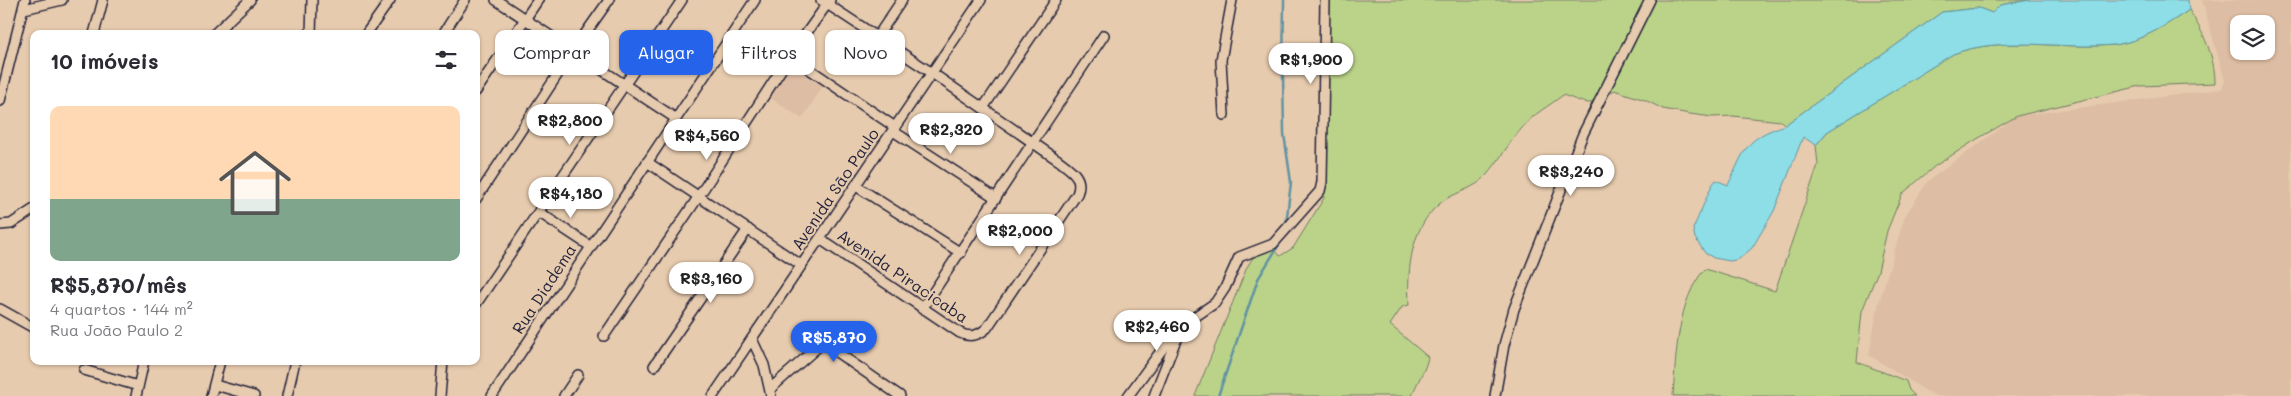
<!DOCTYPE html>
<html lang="pt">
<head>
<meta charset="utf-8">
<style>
	:root { --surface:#fff; --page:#f7f7f7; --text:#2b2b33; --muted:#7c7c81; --accent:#2563eb }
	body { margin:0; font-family:Mali,sans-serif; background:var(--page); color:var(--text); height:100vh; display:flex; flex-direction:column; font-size:19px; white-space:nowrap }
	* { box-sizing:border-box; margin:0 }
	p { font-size:16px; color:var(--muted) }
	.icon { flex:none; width:28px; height:28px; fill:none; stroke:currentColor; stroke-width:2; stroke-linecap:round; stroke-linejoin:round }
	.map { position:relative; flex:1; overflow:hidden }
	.drawer { position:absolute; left:30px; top:30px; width:450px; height:335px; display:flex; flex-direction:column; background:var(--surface); border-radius:10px; box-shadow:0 1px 4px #0004 }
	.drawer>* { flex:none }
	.top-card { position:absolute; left:495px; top:30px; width:475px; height:45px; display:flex; gap:10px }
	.fabs { position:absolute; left:2230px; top:15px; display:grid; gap:10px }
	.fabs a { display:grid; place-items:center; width:45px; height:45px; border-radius:10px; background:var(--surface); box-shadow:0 1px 4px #0004; font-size:25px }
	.price { position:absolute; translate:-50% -42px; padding:0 11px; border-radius:18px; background:#fff; color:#222; font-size:16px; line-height:32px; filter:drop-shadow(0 1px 2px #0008) }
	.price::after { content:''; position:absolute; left:50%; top:30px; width:15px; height:11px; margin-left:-8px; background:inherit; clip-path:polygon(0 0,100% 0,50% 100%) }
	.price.current { background:var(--accent); color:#fff }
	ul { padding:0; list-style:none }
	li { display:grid; align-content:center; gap:10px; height:265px; padding:0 20px }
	li span { display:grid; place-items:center; height:155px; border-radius:10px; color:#555 }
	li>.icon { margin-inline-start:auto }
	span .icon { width:90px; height:90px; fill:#fffc; stroke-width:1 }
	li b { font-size:21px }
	h2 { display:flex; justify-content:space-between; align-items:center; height:60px; padding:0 20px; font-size:21px }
	.pill { padding:0 18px; border-radius:10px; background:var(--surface); box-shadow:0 1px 4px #0004; font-size:18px; line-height:45px }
	.pill.current { background:var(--accent); color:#fff }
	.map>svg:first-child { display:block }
</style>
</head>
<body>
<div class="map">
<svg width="2291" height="396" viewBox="0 0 2291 396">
	<rect width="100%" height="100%" fill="#e7cbae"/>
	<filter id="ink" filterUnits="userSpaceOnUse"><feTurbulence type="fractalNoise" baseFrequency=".02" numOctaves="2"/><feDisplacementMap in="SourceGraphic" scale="10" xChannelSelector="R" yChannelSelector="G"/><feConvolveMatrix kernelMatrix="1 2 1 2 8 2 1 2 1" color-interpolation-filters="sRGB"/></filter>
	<g filter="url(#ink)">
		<g fill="#ddbda3" fill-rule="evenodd">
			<path d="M2202,0H2291V396H1937L1926,391L1869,355L1878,306L1905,216L1928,181L2017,116L2222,89L2225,80ZM2239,24H2266V51H2239Z"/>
			<path d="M794,65L823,86L802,119L768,96L787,67Z"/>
		</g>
		<g fill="#bbd389" stroke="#6e7a62">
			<path d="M1328,0H2030L2000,5L1992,13L1979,8L1942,12L1785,125L1781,121L1733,116L1712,117L1690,114L1663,109L1645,100L1614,90C1590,109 1589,104 1563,95C1548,107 1534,113 1522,128C1508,143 1499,162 1485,177C1476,187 1458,192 1446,199C1411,222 1407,267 1409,305L1402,307L1390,325L1428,357C1426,370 1416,383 1412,396H1195L1247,267L1254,256L1269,248L1275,250L1280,256L1293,248L1324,198L1322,176Z"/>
			<path d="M2189,10C2203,32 2215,56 2215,83L2140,86L2017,116L1977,139L1935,166L1902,194L1887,231L1878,271L1862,311L1857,362L1906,381L1909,390L1915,396H1673C1676,356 1677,300 1705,269L1775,291L1818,165L1816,145L1827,132L1953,54C2004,35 2060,50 2113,45C2140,42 2167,25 2189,10Z"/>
		</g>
		<path fill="#8ddee6" stroke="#6293a2" d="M2030,0H2188L2189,10C2167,25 2140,42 2113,45C2060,50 2004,35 1953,54L1827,132L1816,145L1803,137L1774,211L1752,248L1739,259L1730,261L1714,258L1705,253L1695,238L1693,229L1712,185L1716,180L1728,185C1746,148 1744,139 1785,125L1942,12L1979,8L1992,13L2000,5Z"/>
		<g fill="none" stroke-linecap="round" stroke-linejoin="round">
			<g stroke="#6293a2" stroke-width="2.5">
				<path d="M1284,0L1283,74L1284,134L1291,182L1286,225"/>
				<path d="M1218,396L1258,279L1283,238"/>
			</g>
			<defs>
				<g id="minor">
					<path d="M496,0L675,118"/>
					<path d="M24,9L62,0"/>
					<path d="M94,34L103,0"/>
					<path d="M214,34L250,0"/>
					<path d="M311,34L312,0"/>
					<path d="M366,34L390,0"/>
					<path d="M443,34L465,0"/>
					<path d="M877,37L902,0"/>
					<path d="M790,56L895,127"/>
					<path d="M476,91L538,0"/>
					<path d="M0,101L25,0"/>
					<path d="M983,108L1056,0"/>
					<path d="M1224,115L1221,60L1232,0"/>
					<path d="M893,131L996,198"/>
					<path d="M647,162L801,265"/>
					<path d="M856,186L961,253"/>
					<path d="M476,199L573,51L609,0"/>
					<path d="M540,213L590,246"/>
					<path d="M0,225L11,224L34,209"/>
					<path d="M820,239L960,333C970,338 978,336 987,328L1077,194C1084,177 1071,170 1058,160L932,73L821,0"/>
					<path d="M476,304L682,0"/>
					<path d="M0,309L34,328"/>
					<path d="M922,309L1104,35"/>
					<path d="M604,336L699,196L790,56L830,0"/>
					<path d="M752,339L764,365L771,396"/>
					<path d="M654,366L748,229"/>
					<path d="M84,370L138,386"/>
					<path d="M215,385L254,396"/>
					<path d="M770,389L820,345L825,344L900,396"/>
					<path d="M136,396L144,361"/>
					<path d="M211,396L220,361"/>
					<path d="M287,396L295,361"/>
					<path d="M440,396L443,361"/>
					<path d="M492,396L755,0"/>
					<path d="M564,396L578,375"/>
					<path d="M713,396L981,0"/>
					<path d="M1128,396L1177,329L1215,303L1225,288L1239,257L1273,244L1320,191L1322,182L1325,0"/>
					<path d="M1154,396L1175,342L1183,331"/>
					<path d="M1495,396L1504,345L1514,309L1583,134L1650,0"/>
				</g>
			</defs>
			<use href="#minor" stroke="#22223b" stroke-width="12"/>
			<use href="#minor" stroke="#e7cbae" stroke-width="9"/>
		</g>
	</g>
	<g text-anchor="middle" stroke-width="4" stroke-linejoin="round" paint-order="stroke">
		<g font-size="16" fill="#22223b" stroke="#e7cbae">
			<text transform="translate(835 189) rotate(-56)" y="6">Avenida São Paulo</text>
			<text transform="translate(903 276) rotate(34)" y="6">Avenida Piracicaba</text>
			<text transform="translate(544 289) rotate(-57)" y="6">Rua Diadema</text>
		</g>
	</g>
</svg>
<div class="fabs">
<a><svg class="icon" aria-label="layers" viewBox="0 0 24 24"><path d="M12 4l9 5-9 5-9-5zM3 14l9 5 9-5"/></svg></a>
</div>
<b class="price" style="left:1311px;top:85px">R$1,900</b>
<b class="price" style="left:570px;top:146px">R$2,800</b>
<b class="price" style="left:951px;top:155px">R$2,320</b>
<b class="price" style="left:707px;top:161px">R$4,560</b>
<b class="price" style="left:1571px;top:197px">R$3,240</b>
<b class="price" style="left:571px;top:219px">R$4,180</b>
<b class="price" style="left:1020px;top:256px">R$2,000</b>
<b class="price" style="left:711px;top:304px">R$3,160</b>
<b class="price" style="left:1157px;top:352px">R$2,460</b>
<b class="price current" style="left:834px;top:363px">R$5,870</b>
<div class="top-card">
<a class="pill">Comprar</a>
<a class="pill current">Alugar</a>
<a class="pill">Filtros</a>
<a class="pill">Novo</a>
</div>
<section class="drawer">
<h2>10 imóveis<svg class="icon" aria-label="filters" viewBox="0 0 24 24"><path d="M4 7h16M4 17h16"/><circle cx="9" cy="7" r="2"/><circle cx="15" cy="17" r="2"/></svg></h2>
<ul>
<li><span style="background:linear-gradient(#ffd9b3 60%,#7fa58c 0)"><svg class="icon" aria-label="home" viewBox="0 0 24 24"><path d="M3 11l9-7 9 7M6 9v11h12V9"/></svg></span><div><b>R$5,870/mês</b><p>4 quartos · 144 m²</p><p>Rua João Paulo 2</p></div></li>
</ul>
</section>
</div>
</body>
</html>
